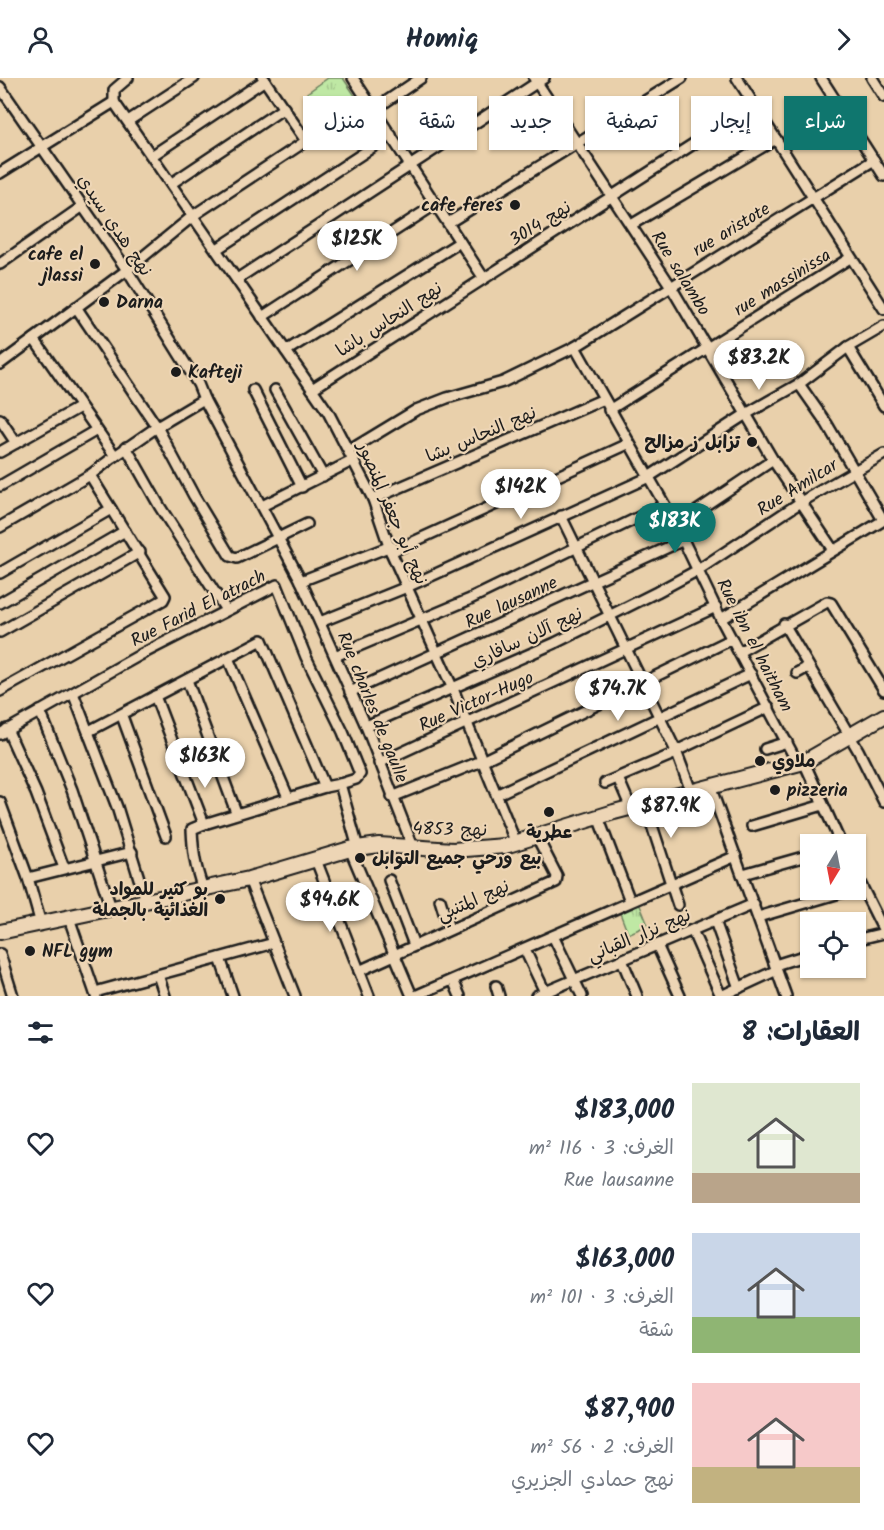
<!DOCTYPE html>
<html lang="ar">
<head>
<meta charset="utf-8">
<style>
	:root { --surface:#fff; --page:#f6f6f7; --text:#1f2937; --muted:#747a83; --accent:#0f766e }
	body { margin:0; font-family:Kalam,"Playpen Sans Arabic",sans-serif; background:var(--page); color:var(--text); direction:rtl; height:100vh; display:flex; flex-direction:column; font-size:22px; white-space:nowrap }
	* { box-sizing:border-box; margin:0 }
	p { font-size:20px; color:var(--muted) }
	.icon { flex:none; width:33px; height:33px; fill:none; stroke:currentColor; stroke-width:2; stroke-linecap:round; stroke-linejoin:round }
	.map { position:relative; height:918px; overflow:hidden; direction:ltr }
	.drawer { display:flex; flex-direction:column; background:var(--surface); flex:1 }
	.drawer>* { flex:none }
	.guide { position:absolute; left:18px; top:18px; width:849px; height:54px; direction:rtl; display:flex; gap:12px }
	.needle { width:39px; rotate:190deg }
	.tools { position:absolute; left:800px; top:756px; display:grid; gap:12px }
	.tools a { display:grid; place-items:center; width:66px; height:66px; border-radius:0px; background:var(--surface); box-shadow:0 2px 4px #0004; font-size:30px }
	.price { position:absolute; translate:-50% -51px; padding:0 14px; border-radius:21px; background:#fff; color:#222; font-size:20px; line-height:39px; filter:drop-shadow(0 2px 3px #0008) }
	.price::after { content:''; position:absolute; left:50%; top:36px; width:18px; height:14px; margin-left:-9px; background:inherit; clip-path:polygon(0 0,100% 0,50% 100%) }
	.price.active { background:var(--accent); color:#fff }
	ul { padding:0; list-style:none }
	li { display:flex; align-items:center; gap:18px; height:150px; padding:0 24px }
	li span { display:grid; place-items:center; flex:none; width:168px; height:120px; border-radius:0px; color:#555 }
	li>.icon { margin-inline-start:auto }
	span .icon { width:72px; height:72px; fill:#fffc; stroke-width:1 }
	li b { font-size:26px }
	h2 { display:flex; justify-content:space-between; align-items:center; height:72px; padding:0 24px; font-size:26px }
	.pill { padding:0 21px; border-radius:0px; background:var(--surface); box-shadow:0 2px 4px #0004; font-size:21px; line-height:54px }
	.pill.active { background:var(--accent); color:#fff }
	header { display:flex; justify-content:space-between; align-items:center; height:78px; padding:0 24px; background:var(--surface); font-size:27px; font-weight:700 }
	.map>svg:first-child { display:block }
</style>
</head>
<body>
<header><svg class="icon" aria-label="forward" viewBox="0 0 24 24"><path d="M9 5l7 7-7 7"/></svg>Homiq<svg class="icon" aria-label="person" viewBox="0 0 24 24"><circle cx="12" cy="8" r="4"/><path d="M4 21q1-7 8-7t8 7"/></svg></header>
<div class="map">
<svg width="884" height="918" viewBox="0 0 884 918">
	<defs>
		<pattern id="grass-tufts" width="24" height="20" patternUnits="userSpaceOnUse" patternTransform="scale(1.5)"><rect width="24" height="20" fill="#bfe8a4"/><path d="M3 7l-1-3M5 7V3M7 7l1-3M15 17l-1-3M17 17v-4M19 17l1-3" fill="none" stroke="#a4c68d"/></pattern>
	</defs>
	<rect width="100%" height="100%" fill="#e9d0ab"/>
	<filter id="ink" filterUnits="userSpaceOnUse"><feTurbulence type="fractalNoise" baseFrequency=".0167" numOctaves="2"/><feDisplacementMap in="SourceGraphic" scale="12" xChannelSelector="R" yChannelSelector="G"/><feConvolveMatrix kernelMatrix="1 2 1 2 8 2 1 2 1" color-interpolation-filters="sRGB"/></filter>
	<g filter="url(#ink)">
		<g fill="url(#grass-tufts)" stroke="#6e8260" stroke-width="1.5">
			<path d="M328,0H343L360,25L331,46L307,15Z"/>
			<path d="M639,825L648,847L628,856L620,835Z"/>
		</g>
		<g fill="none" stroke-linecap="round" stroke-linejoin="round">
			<defs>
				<g id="street">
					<path d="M353,0L483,199"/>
					<path d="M534,0L670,207L773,382L833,472"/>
					<path d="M737,0L884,231"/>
					<path d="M821,0L884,98"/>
					<path d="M872,0L884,19"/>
					<path d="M0,9L127,192L198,306L204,321L157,349L115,378L34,261"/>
					<path d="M114,24L328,334L373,421L391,474L453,611L516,765"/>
					<path d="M114,24V12L128,0"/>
					<path d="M375,31L421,0"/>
					<path d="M346,39L369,71"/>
					<path d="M128,43L194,0"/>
					<path d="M153,77L265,2"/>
					<path d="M0,95L114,24"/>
					<path d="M172,105L284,30"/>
					<path d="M448,145L682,0"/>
					<path d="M631,147L776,61"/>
					<path d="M217,171L391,57"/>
					<path d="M0,186L83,128"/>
					<path d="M237,201L544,0"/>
					<path d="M76,229L157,349L194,418L230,478L237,480L307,446"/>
					<path d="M262,239L436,126"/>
					<path d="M575,269L874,82"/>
					<path d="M848,269L884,328"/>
					<path d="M286,273L460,164"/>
					<path d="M0,286L127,192L194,137L306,63L263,0"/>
					<path d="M799,306L827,346L883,442"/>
					<path d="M312,311L754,27"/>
					<path d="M253,312L302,409"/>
					<path d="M275,312L323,398"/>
					<path d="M204,321L301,503L366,648L413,769"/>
					<path d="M609,332L850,180"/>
					<path d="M0,341L16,365"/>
					<path d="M126,369L160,429L226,532"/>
					<path d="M350,372L416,332L447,320L503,304L575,269L676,447L721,541L798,686"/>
					<path d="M0,374L80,329"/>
					<path d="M0,408L95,353"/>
					<path d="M373,421L604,321"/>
					<path d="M262,428L354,382"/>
					<path d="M561,438L676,673L691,713"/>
					<path d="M676,447L773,382"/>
					<path d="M0,449L90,397L115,378"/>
					<path d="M391,474L628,366"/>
					<path d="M0,495L111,431"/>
					<path d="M301,503L391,468"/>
					<path d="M0,525L125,453"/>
					<path d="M721,541L884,442"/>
					<path d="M320,544L407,509L647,400L746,336L799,306L848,269L884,248"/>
					<path d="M784,546L858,672L884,724"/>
					<path d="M0,554L140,474"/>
					<path d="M739,574L827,524L831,525L884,612"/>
					<path d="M335,578L468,522L664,427"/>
					<path d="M228,580L288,719"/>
					<path d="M797,595L808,589"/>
					<path d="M187,602L236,734"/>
					<path d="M0,613L163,522L165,518L90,397"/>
					<path d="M350,614L684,462"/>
					<path d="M73,615L117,729L146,823"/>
					<path d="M155,618L204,746L192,751C193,775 195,788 203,811"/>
					<path d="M40,633L72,712L111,830"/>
					<path d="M122,638L166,758"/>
					<path d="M366,648L555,565L657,514L698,492L801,424L884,376"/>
					<path d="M7,651L36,715L64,790"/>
					<path d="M89,653L262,562L325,709L340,706"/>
					<path d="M0,656L140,577L277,507L306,579L343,654L360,696L356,701L340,706L358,770"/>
					<path d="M765,671L787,664"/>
					<path d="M676,673L769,629"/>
					<path d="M804,684L841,766"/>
					<path d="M379,685L716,529"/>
					<path d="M618,700L631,730"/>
					<path d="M605,705L676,675"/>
					<path d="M710,708L786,918"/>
					<path d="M498,716L751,596"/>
					<path d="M392,719L484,682L732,561"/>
					<path d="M0,724L28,800L41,846"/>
					<path d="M645,726L678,827"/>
					<path d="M598,739L630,823"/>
					<path d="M204,746L325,709"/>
					<path d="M752,748L823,727"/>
					<path d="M350,771L412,918"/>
					<path d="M316,782L369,918"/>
					<path d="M855,795L884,853"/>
					<path d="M743,796L810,777"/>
					<path d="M28,800L132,774"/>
					<path d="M249,801L295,918"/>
					<path d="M389,802L414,867"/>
					<path d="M440,822L449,851"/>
					<path d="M758,839L850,812"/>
					<path d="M69,840L96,918"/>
					<path d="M715,843L739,910"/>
					<path d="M692,852L721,918"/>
					<path d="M553,858L582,918"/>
					<path d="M855,862L884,855"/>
					<path d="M657,867L680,918"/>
					<path d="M525,872L545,914"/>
					<path d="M0,876L13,918"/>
					<path d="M220,880L233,918"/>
					<path d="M622,882L637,918"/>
					<path d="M775,887L810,876"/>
					<path d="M359,893L556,804L557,798L537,759"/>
					<path d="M158,897L165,918"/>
					<path d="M453,902L460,918"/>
					<path d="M496,908L499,918"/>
					<path d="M95,914L274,865"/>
					<path d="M415,918L736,778"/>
					<path d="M536,918L754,826"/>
					<path d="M721,918L777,892"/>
				</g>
				<path id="secondary" d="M0,854L249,801L350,771L379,767L453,772L505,768L614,734L804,684L884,638"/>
			</defs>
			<use href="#street" stroke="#1c1c1c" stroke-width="14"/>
			<use href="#secondary" stroke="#1c1c1c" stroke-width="18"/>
			<use href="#street" stroke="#edd5b5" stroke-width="9"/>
			<use href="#secondary" stroke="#edd5b5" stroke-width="14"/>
		</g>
	</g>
	<g fill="#1c1c1c" stroke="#edd5b5" stroke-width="2">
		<circle cx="515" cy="127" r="6"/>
		<circle cx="95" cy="186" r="6"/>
		<circle cx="104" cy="224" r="6"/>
		<circle cx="176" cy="294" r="6"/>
		<circle cx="752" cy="364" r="6"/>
		<circle cx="760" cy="683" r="6"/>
		<circle cx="775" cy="712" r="6"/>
		<circle cx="549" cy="734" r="6"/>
		<circle cx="360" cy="780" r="6"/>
		<circle cx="220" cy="821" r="6"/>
		<circle cx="30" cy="873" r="6"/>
	</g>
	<g text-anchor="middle" stroke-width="4.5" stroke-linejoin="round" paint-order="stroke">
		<g font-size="18" font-weight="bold" fill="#1c1c1c" stroke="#edd5b5" text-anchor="start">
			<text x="503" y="133" text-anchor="end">cafe feres</text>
			<text x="83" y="182" text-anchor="end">cafe el<tspan x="83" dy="21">jlassi</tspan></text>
			<text x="116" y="230">Darna</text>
			<text x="188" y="300">Kafteji</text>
			<text x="740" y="370" text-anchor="end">تزابل ز مزالح</text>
			<text x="772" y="689">ملاوي</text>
			<text x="787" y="718">pizzeria</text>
			<text x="549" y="760" text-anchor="middle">عطرية</text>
			<text x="372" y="786">بيع ورحي جميع التوابل</text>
			<text x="208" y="817" text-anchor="end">بو كثير للمواد<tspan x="208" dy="21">الغذائية بالجملة</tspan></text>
			<text x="42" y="879">NFL gym</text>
		</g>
		<g font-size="18" fill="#1c1c1c" stroke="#edd5b5">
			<text transform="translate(540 145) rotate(-32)" y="6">نهج 3014</text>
			<text transform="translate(115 147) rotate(56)" y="6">نهج هدي سيدي</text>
			<text transform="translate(731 151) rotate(-31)" y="6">rue aristote</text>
			<text transform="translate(681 195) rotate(58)" y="6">Rue salambo</text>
			<text transform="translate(782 204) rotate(-32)" y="6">rue massinissa</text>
			<text transform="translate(389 241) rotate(-33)" y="6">نهج النحاس باشا</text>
			<text transform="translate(481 356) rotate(-23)" y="6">نهج النحاس بشا</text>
			<text transform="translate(797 409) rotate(-32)" y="6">Rue Amilcar</text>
			<text transform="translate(393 435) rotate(67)" y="6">نهج أبو جعفر المنصور</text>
			<text transform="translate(511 524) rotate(-25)" y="6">Rue lausanne</text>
			<text transform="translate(198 530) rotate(-27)" y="6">Rue Farid El atrach</text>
			<text transform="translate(527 559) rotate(-25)" y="6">نهج آلان سافاري</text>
			<text transform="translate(755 567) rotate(63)" y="6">Rue ibn el haitham</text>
			<text transform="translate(476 623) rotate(-24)" y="6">Rue Victor-Hugo</text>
			<text transform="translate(373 629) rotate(68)" y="6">Rue charles de gaulle</text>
			<text transform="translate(450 751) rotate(1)" y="6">نهج 4853</text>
			<text transform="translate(473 822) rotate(-24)" y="6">نهج المتنبي</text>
			<text transform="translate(639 857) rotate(-23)" y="6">نهج نزار القباني</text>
		</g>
	</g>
</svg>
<div class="tools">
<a><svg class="needle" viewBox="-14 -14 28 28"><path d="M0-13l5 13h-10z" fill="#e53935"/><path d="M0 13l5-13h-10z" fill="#747a83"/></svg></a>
<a><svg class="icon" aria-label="locate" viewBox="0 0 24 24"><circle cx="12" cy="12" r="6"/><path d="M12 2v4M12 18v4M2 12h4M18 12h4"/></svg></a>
</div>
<b class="price" style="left:357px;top:194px">$125K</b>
<b class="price" style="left:759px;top:313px">$83.2K</b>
<b class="price" style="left:521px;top:442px">$142K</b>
<b class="price active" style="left:675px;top:476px">$183K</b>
<b class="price" style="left:618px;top:644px">$74.7K</b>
<b class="price" style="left:205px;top:711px">$163K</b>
<b class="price" style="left:671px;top:761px">$87.9K</b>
<b class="price" style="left:330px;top:855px">$94.6K</b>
<div class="guide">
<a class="pill active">شراء</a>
<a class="pill">إيجار</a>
<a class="pill">تصفية</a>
<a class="pill">جديد</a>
<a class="pill">شقة</a>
<a class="pill">منزل</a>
</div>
</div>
<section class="drawer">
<h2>العقارات: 8<svg class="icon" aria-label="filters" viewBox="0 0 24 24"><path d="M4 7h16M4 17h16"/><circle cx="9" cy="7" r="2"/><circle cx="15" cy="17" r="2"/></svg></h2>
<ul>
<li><span style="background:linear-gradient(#dfe7d0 75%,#b9a48a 0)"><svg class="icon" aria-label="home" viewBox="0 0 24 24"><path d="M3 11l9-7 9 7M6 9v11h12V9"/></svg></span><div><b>$183,000</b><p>الغرف: 3 · 116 m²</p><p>Rue lausanne</p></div><svg class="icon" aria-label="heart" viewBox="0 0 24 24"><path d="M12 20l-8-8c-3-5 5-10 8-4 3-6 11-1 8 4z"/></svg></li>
<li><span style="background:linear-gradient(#c9d6e8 70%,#8fb573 0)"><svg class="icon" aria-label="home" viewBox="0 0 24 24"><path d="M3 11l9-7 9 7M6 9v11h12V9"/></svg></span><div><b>$163,000</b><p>الغرف: 3 · 101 m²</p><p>شقة</p></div><svg class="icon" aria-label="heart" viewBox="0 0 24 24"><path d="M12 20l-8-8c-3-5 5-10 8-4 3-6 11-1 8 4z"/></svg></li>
<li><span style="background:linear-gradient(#f6c9c9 70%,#c2b280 0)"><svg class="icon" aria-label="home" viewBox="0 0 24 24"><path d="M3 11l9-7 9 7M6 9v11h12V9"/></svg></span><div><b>$87,900</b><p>الغرف: 2 · 56 m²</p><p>نهج حمادي الجزيري</p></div><svg class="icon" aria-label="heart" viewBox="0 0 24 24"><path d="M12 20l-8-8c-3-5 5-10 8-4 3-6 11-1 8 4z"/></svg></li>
</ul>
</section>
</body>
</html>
